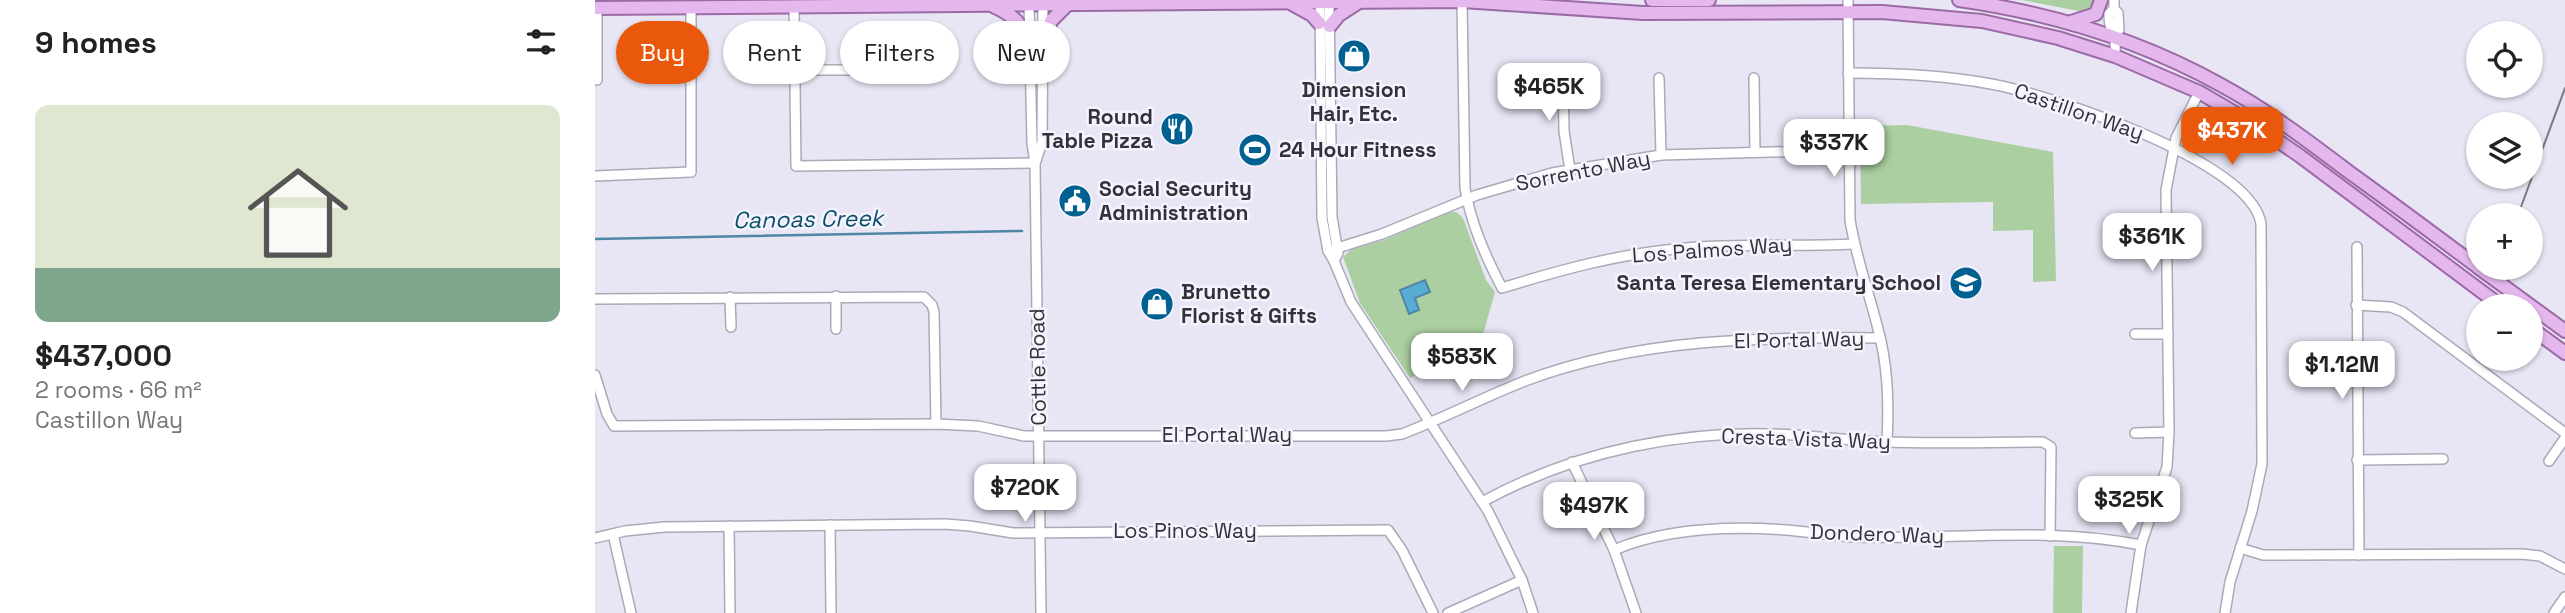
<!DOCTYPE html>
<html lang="en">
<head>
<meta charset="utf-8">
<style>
	:root { --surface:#fff; --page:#f6f6f6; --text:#222; --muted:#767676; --accent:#ea580c }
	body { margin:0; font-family:"Space Grotesk",sans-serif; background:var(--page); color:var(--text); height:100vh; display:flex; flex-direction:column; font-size:26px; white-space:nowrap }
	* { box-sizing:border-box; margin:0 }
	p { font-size:23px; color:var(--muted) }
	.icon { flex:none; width:38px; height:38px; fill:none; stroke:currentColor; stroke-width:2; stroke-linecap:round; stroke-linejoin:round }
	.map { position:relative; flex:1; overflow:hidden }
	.details { display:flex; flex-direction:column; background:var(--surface); width:595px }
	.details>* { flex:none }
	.banner { position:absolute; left:21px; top:21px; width:665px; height:63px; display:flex; gap:14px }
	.controls { position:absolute; left:1871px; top:21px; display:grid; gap:14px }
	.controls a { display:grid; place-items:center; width:77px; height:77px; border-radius:50%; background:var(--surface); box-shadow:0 2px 5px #0004; font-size:35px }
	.price { position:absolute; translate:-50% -60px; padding:0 16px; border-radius:14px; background:#fff; color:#222; font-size:23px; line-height:46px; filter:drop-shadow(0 2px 4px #0008) }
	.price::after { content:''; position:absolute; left:50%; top:42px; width:21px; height:16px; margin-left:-10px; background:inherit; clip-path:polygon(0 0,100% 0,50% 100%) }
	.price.current { background:var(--accent); color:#fff }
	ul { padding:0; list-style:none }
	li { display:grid; align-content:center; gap:14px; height:371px; padding:0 35px }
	li span { display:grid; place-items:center; height:217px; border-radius:14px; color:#555 }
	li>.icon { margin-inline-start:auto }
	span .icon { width:126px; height:126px; fill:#fffc; stroke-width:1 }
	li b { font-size:30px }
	h2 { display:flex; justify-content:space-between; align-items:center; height:84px; padding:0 35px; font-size:30px }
	.tag { padding:0 24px; border-radius:32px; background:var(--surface); box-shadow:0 2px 5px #0004; font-size:24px; line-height:63px }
	.tag.current { background:var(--accent); color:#fff }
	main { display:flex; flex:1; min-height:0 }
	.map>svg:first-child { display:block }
</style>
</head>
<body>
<main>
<section class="details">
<h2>9 homes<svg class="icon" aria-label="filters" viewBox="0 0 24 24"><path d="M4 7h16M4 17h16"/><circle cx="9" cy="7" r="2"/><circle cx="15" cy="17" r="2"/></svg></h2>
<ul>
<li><span style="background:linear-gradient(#dfe7d0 75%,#7fa58c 0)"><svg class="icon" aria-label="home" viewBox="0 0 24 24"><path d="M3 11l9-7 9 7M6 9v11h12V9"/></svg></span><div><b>$437,000</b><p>2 rooms · 66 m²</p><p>Castillon Way</p></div></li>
</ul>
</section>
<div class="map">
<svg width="1970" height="613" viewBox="0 0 1970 613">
	<rect width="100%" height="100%" fill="#e8e5f5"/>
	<g fill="#accfa1">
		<path d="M1427,0H1501L1499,14Z"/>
		<path d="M1312,125L1458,152L1461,281L1438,282V230L1398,231V202L1266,204L1265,126Z"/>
		<path d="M855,212H861L868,218L891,280L900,292L885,345L815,378L765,303L748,257L756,250L789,240Z"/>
		<path d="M1459,546H1488L1487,613H1458Z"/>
	</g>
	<path fill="#58abd4" stroke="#4d87a5" stroke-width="2" d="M830,280L835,292L820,298L824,310L814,314L805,290Z"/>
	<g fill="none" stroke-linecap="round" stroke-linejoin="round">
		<path stroke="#4d87a5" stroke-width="2.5" d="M0,239L427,231"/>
		<defs>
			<g id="minor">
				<path d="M725,0L727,218L733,251L739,261L756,302L893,511L927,580L938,613"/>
				<path d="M734,0L737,217L743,253L739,261"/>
				<path d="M1253,0L1255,220C1261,257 1273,290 1282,325C1293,364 1294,402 1292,442"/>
				<path d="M1519,0V9L1523,13L1524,30L1519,37"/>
				<path d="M867,1L870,188C876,224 890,255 907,288C968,269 1027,253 1091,248C1147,243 1203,247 1259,244"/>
				<path d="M434,3L437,143L440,163L446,613"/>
				<path d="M199,6L201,166L440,163"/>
				<path d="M2,8V80"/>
				<path d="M1519,9L1514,14C1514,25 1516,29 1519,37C1521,42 1520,50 1520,56"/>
				<path d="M200,70H261"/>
				<path d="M968,73L969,131L975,170"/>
				<path d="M1253,73C1301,73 1349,75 1396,84C1453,94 1657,161 1666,224L1667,464L1657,511L1635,582L1630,613"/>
				<path d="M1064,78L1066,155"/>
				<path d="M1159,78L1160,152"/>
				<path d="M441,161L447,142L448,3"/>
				<path d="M0,176L96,172V7"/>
				<path d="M1762,247L1764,555"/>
				<path d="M733,251L787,234L882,195L957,173L1066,155L1254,150"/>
				<path d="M241,296V329"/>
				<path d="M135,297L136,327"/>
				<path d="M0,299L329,297L337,305L339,312L341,424"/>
				<path d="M1761,305L1796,307L1808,312L1970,433"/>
				<path d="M1540,334H1573"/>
				<path d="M0,375L12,414L19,426L341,424L383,426L429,436H791L807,434C849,418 889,397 930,381C1043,338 1166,337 1285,338"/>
				<path d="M1540,433L1574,432"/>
				<path d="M1762,460L1848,459"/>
				<path d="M1954,461L1970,438"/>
				<path d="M977,462L1019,550L1041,613"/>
				<path d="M887,502C982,450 1092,428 1199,435C1229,437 1259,441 1289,442C1342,444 1395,442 1448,442L1456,447L1455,536"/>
				<path d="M235,525L236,613"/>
				<path d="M134,526L135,613"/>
				<path d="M18,534L36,613"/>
				<path d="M0,538L30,531L69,527L350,524L375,526L418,533L793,530L807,550L838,613"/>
				<path d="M1645,548L1668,555L1927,554L1945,556L1970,569"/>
				<path d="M1019,550C1071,528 1136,526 1192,530C1215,532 1237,536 1260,537C1355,540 1453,526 1546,545"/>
				<path d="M853,613L927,580"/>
				<path d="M1536,613L1546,545L1572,467L1574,432L1571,190L1581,138L1604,92"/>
				<path d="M1959,613L1970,597"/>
			</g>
			<g id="major">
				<path d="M1057,0H1114"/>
				<path d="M1364,0C1456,13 1545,40 1626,85C1672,110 1713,141 1754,172C1797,203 1840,235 1883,267"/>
				<path d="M697,4L717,15L724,23"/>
				<path d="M398,6C418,15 429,24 434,45"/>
				<path d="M0,8L867,1L1048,13L1287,12L1387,21L1463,38L1520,56L1604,92L1657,123L1705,156L1906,306"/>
				<path d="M1476,22L1501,14L1506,0"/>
				<path d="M735,26L744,15L764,2"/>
				<path d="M448,46L456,21L474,3"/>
				<path d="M1884,268L1970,331"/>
				<path d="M1936,328L1970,353"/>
			</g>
		</defs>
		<use href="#minor" stroke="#aba9b8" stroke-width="12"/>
		<use href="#major" stroke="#9c6ba6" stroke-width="16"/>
		<use href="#minor" stroke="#fff" stroke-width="9"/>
		<use href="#major" stroke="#e5b8ed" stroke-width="12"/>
		<path stroke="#7a7983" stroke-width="2" d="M1923,215L1970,88"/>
	</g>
	<defs>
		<symbol id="shop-disc" viewBox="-11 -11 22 22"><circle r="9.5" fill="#006090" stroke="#f5f3fd"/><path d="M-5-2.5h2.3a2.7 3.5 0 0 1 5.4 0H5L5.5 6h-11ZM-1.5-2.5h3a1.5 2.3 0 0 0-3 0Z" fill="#fff"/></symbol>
		<symbol id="restaurant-disc" viewBox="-11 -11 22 22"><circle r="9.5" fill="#006090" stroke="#f5f3fd"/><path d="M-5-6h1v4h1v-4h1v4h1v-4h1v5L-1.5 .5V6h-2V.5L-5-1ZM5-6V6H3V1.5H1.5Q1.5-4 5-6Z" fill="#fff"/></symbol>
		<symbol id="stadium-disc" viewBox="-11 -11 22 22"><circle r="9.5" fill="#006090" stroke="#f5f3fd"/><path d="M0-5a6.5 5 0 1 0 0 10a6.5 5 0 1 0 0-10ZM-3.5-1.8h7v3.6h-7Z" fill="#fff"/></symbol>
		<symbol id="civic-disc" viewBox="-11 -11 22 22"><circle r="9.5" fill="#006090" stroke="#f5f3fd"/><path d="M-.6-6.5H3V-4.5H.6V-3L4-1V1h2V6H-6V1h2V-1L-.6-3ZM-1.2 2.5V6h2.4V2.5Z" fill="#fff"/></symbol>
		<symbol id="school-disc" viewBox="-11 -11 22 22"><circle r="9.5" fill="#006090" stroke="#f5f3fd"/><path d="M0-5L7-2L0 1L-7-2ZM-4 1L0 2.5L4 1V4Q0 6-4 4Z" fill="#fff"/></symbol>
	</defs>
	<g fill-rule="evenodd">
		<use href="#shop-disc" x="740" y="37" width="38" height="38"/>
		<use href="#restaurant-disc" x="563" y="110" width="38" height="38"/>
		<use href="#stadium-disc" x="641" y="131" width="38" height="38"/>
		<use href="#civic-disc" x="461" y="182" width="38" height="38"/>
		<use href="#school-disc" x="1352" y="264" width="38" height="38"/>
		<use href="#shop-disc" x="543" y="285" width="38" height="38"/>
	</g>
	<g text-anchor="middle" stroke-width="5" stroke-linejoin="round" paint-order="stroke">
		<g font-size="21" font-weight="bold" fill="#333238" stroke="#f5f3fd" text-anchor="start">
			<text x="759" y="97" text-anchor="middle">Dimension<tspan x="759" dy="24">Hair, Etc.</tspan></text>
			<text x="558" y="124" text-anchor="end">Round<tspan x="558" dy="24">Table Pizza</tspan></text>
			<text x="684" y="157">24 Hour Fitness</text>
			<text x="504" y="196">Social Security<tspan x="504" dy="24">Administration</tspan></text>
			<text x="1346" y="290" text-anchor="end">Santa Teresa Elementary School</text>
			<text x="586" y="299">Brunetto<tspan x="586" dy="24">Florist &amp; Gifts</tspan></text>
		</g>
		<g font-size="21" fill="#333238" stroke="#f5f3fd">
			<text transform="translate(1484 112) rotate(19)" y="7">Castillon Way</text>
			<text transform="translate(988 171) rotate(-11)" y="7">Sorrento Way</text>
			<text transform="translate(1117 250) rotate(-4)" y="7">Los Palmos Way</text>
			<text transform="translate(1204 340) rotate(-1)" y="7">El Portal Way</text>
			<text transform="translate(443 367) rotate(-91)" y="7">Cottle Road</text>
			<text x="632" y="442">El Portal Way</text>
			<text transform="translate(1211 439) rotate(2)" y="7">Cresta Vista Way</text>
			<text x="590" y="538">Los Pinos Way</text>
			<text transform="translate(1282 534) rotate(2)" y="7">Dondero Way</text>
		</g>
		<g font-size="23" font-style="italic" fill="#094f6b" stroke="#f5f3fd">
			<text transform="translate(213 219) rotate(-1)" y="8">Canoas Creek</text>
		</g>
	</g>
</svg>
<div class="controls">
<a><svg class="icon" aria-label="locate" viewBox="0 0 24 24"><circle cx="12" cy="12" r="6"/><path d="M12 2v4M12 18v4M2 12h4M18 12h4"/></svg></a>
<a><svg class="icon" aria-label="layers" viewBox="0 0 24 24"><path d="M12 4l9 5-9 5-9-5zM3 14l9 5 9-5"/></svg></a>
<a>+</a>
<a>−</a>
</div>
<b class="price" style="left:954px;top:123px">$465K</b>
<b class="price current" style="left:1637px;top:167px">$437K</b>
<b class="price" style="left:1239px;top:179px">$337K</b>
<b class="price" style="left:1557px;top:273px">$361K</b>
<b class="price" style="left:867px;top:393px">$583K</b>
<b class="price" style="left:1747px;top:401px">$1.12M</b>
<b class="price" style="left:430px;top:524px">$720K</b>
<b class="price" style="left:1534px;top:536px">$325K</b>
<b class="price" style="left:999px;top:542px">$497K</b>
<div class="banner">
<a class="tag current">Buy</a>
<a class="tag">Rent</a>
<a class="tag">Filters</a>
<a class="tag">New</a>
</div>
</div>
</main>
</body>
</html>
